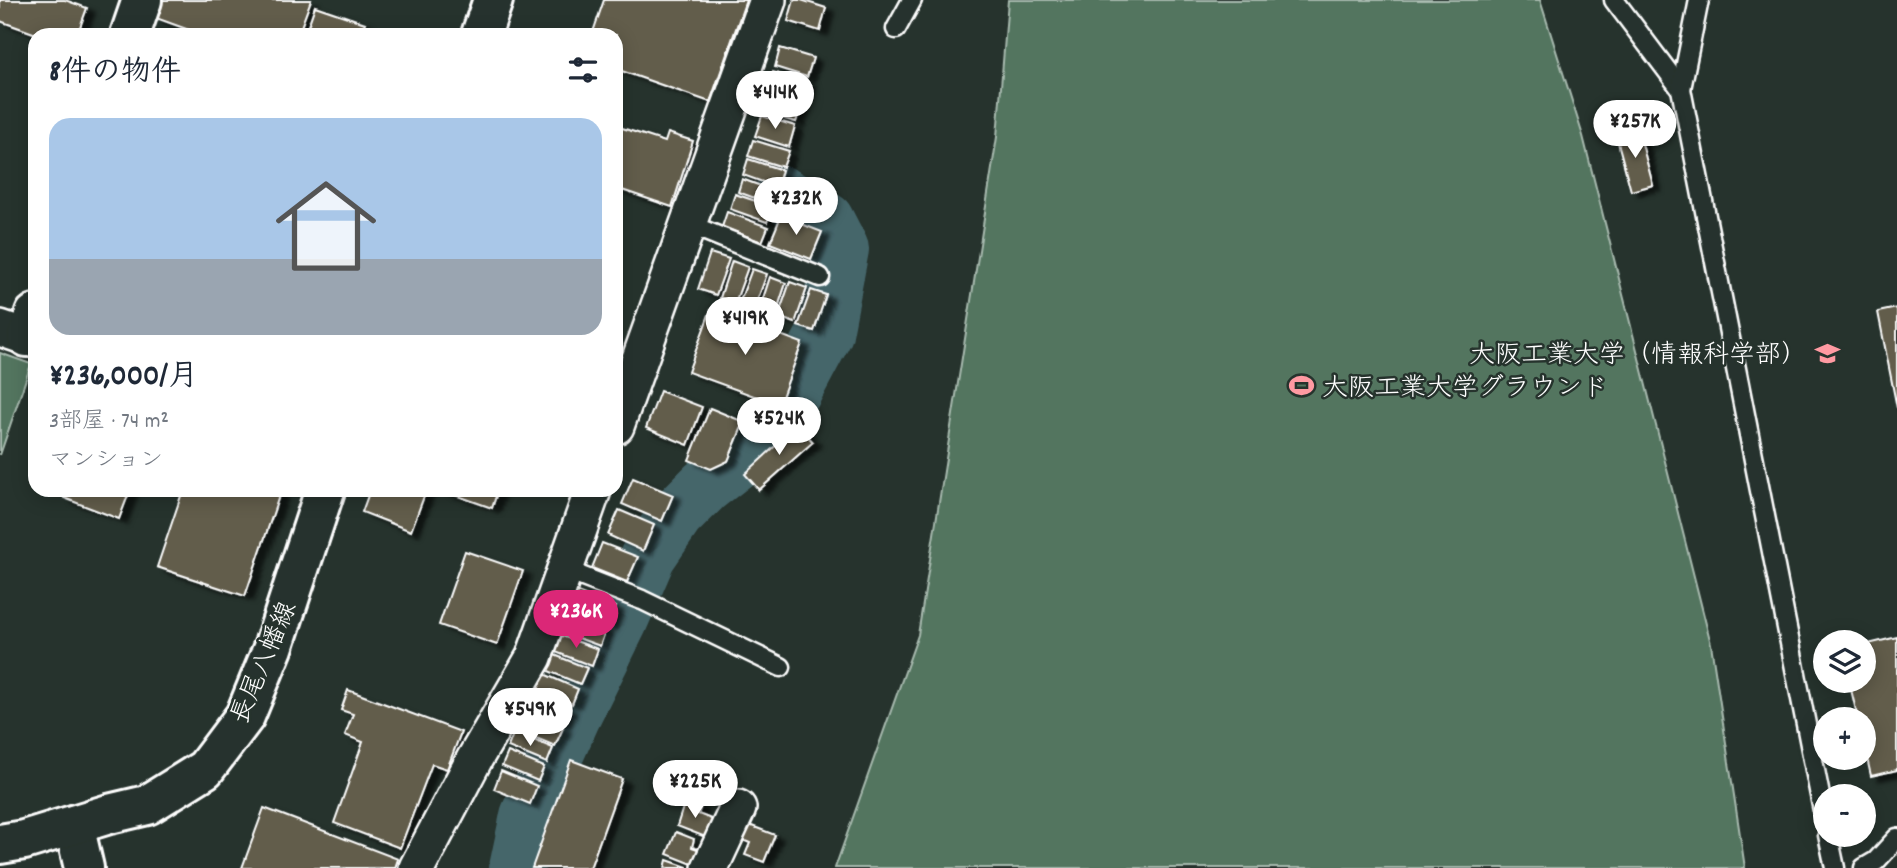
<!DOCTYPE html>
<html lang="ja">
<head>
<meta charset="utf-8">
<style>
	:root { --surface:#fff; --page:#f6f6f7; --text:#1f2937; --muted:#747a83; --line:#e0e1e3; --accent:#db2777 }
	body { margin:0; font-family:Dekko,"Klee One",sans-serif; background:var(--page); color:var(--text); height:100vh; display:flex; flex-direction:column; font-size:26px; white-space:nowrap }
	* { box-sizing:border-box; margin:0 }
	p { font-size:23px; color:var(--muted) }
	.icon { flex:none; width:38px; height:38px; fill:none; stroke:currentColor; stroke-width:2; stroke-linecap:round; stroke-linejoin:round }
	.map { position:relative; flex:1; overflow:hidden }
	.panel { position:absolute; left:28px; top:28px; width:595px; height:469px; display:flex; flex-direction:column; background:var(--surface); border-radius:21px; box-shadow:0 4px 18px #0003 }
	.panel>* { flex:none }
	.controls { position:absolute; left:1813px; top:630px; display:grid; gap:14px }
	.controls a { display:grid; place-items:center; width:63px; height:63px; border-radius:50%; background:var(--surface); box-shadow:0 4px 18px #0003; font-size:35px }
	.price { position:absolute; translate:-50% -60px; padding:0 16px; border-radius:24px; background:#fff; color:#222; font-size:23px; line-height:46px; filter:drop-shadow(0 2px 4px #0008) }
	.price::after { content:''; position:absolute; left:50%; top:42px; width:21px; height:16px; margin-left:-10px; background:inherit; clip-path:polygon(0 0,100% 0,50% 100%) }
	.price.current { background:var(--accent); color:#fff }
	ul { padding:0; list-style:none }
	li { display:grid; align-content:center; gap:14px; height:371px; padding:0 21px }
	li+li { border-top:2px solid var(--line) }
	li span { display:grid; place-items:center; height:217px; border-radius:21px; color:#555 }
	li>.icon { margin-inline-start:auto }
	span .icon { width:126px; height:126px; fill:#fffc; stroke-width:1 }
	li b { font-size:30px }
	h2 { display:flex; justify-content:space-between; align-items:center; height:84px; padding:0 21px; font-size:30px }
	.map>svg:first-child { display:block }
</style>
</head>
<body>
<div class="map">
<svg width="1897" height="868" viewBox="0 0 1897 868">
	<defs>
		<filter id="shadow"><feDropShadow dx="8" dy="4.5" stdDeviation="2" flood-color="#0009"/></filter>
	</defs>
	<rect width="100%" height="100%" fill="#26332d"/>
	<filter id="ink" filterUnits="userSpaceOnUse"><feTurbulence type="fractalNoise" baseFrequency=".0143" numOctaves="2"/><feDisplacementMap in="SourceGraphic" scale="14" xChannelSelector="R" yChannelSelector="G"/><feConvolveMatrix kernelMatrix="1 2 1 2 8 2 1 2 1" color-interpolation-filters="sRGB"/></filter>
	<g filter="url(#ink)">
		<g fill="#52745f" stroke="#a8baaf" stroke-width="2">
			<path d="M1008,0H1540L1583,136L1711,644L1745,868H835L918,635L997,137Z"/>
			<path d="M0,353L31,364L0,455Z"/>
		</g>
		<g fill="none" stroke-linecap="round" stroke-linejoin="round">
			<path stroke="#45666b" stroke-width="56" d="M517,868L528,816L573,716L620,621L648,556L676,515L705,486L765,439L791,397L825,333L841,249L826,220L782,194"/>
		</g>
		<g fill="#625d4b" stroke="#fff" stroke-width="2" filter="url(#shadow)">
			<path d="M0,0H65L87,8L77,35H39L0,21Z"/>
			<path d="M163,0H311L298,35H203L156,18Z"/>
			<path d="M604,0H746L710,102L616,69V35H592Z"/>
			<path d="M794,0H801L826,8L820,31L788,21Z"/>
			<path d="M315,6L365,23L361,35H305Z"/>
			<path d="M780,48L813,58L807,77L775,67Z"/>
			<path d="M773,72L808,83L803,100L767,90Z"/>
			<path d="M766,94L802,105L796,122L760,112Z"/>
			<path d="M762,116L795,126L789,147L755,136Z"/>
			<path d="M616,126L665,142L668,133L693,141L672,207L616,188Z"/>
			<path d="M1638,129L1653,185L1631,191L1616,135Z"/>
			<path d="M753,140L789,151L783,167L748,156Z"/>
			<path d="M748,159L782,170L777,187L743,175Z"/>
			<path d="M742,179L777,192L772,204L738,192Z"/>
			<path d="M735,194L773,207L767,222L730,209Z"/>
			<path d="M727,212L768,227L762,242L722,227Z"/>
			<path d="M781,216L822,232L811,259L770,243Z"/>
			<path d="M710,253L729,259L716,295L698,289Z"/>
			<path d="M732,261L748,267L735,303L720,298Z"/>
			<path d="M752,269L767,274L754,309L739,304Z"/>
			<path d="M770,277L786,283L775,316L759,311Z"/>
			<path d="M790,282L807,288L795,323L778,317Z"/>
			<path d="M811,290L826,295L814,331L798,326Z"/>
			<path d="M1897,308V408L1878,312Z"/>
			<path d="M711,309L802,343L779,405L688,372Z"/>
			<path d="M660,391L702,407L688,445L646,428Z"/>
			<path d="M710,408L744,422L728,461L711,469L689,460Z"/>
			<path d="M798,425L813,442L759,490L745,474Z"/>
			<path d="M633,478L673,495L662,521L622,504Z"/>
			<path d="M67,490H130L119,519L64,498Z"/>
			<path d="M183,490H281L245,596L157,567Z"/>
			<path d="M370,490L426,491L411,531L362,512Z"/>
			<path d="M441,490H498L492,508Z"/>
			<path d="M619,510L654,525L643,551L608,535Z"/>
			<path d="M602,543L638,557L627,582L592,568Z"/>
			<path d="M465,551L523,571L497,645L439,625Z"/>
			<path d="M572,590L616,607L609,626L565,609Z"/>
			<path d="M565,614L606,629L600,646L559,631Z"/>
			<path d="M559,635L598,649L592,666L553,651Z"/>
			<path d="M1897,637V770L1871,776L1864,745V719H1858L1849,681H1864V645Z"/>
			<path d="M552,654L587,668L580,684L546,670Z"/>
			<path d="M544,674L578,689L572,704L538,690Z"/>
			<path d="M348,690L461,732L447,769L432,764L400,848L334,823L363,742L345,735L353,714L341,710Z"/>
			<path d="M537,694L569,709L562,724L530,709Z"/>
			<path d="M523,712L563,728L555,746L515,729Z"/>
			<path d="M514,732L553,748L547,763L508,747Z"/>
			<path d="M508,752L544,767L538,781L502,766Z"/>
			<path d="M571,760L622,779L590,868H532Z"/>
			<path d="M501,771L537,786L530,804L494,789Z"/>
			<path d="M685,801L701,807L698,814L714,820L708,838L677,826Z"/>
			<path d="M264,808L398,859L395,868H242Z"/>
			<path d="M744,823L775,835L764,862L745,855L750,843L738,838Z"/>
			<path d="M676,832L694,839L692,847L706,852L700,867L667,854Z"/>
			<path d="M667,860L687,867V868H665Z"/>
		</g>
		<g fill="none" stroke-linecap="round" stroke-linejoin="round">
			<defs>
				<g id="lane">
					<path d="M1614,0L1681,89L1825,821"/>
					<path d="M896,29L912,0"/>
					<path d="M1681,89L1699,0"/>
					<path d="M688,224L820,277"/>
					<path d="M565,570L642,600L781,667"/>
					<path d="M1828,835L1835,868"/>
					<path d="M1864,868L1876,861L1897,838"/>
				</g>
				<g id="street">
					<path d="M0,328L35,340"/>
					<path d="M616,426L768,0"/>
					<path d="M417,868L475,758L534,657L593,490"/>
					<path d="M710,868L738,808"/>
				</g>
				<g id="secondary">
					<path d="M130,35L142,0"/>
					<path d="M481,35L493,0"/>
					<path d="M27,337L35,314"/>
					<path d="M74,825L84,868"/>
					<path d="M0,844L24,840L109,814L147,805L205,769L245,716L273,648L325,490"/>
				</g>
			</defs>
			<use href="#lane" stroke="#fff" stroke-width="23"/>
			<use href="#street" stroke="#fff" stroke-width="40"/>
			<use href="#secondary" stroke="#fff" stroke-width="44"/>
			<use href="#lane" stroke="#26332d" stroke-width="18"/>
			<use href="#street" stroke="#26332d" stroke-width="35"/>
			<use href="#secondary" stroke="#26332d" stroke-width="38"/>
		</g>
	</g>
	<defs>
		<symbol id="university-bare" viewBox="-9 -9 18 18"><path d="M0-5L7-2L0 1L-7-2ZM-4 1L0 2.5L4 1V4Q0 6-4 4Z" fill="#ff9aa2" stroke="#26332d" stroke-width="2.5" paint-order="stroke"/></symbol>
		<symbol id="stadium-bare" viewBox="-9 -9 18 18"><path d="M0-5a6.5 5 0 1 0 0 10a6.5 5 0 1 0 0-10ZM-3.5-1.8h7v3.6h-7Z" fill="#ff9aa2" stroke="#26332d" stroke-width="2.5" paint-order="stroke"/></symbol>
	</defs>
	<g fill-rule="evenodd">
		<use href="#university-bare" x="1810" y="336" width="35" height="35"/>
		<use href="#stadium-bare" x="1284" y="368" width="35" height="35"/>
	</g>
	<g text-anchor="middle" stroke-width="5" stroke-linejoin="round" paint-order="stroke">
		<g font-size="26" fill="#fff" stroke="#26332d" text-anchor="end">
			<text x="1807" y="362">大阪工業大学（情報科学部）</text>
			<text x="1322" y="395" text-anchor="start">大阪工業大学グラウンド</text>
		</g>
		<g font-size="26" fill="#fff" stroke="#26332d">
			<text transform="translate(262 662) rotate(-67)" y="9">長尾八幡線</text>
		</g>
	</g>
</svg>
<div class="controls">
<a><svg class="icon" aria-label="layers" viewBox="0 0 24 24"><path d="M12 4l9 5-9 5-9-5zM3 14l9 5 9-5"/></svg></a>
<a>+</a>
<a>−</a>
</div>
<b class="price" style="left:775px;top:131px">¥414K</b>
<b class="price" style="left:1635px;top:160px">¥257K</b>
<b class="price" style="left:796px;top:237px">¥232K</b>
<b class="price" style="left:745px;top:357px">¥419K</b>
<b class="price" style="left:779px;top:457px">¥524K</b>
<b class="price current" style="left:576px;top:650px">¥236K</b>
<b class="price" style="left:530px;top:748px">¥549K</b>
<b class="price" style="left:695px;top:820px">¥225K</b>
<section class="panel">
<h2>8件の物件<svg class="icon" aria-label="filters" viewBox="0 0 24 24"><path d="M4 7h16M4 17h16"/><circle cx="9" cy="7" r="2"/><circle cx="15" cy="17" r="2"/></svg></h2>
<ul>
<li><span style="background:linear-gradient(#a9c7e8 65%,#9aa5b1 0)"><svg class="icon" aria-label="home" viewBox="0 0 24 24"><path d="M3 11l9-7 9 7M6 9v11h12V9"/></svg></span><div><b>¥236,000/月</b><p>3部屋 · 74 m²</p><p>マンション</p></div></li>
</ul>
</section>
</div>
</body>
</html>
